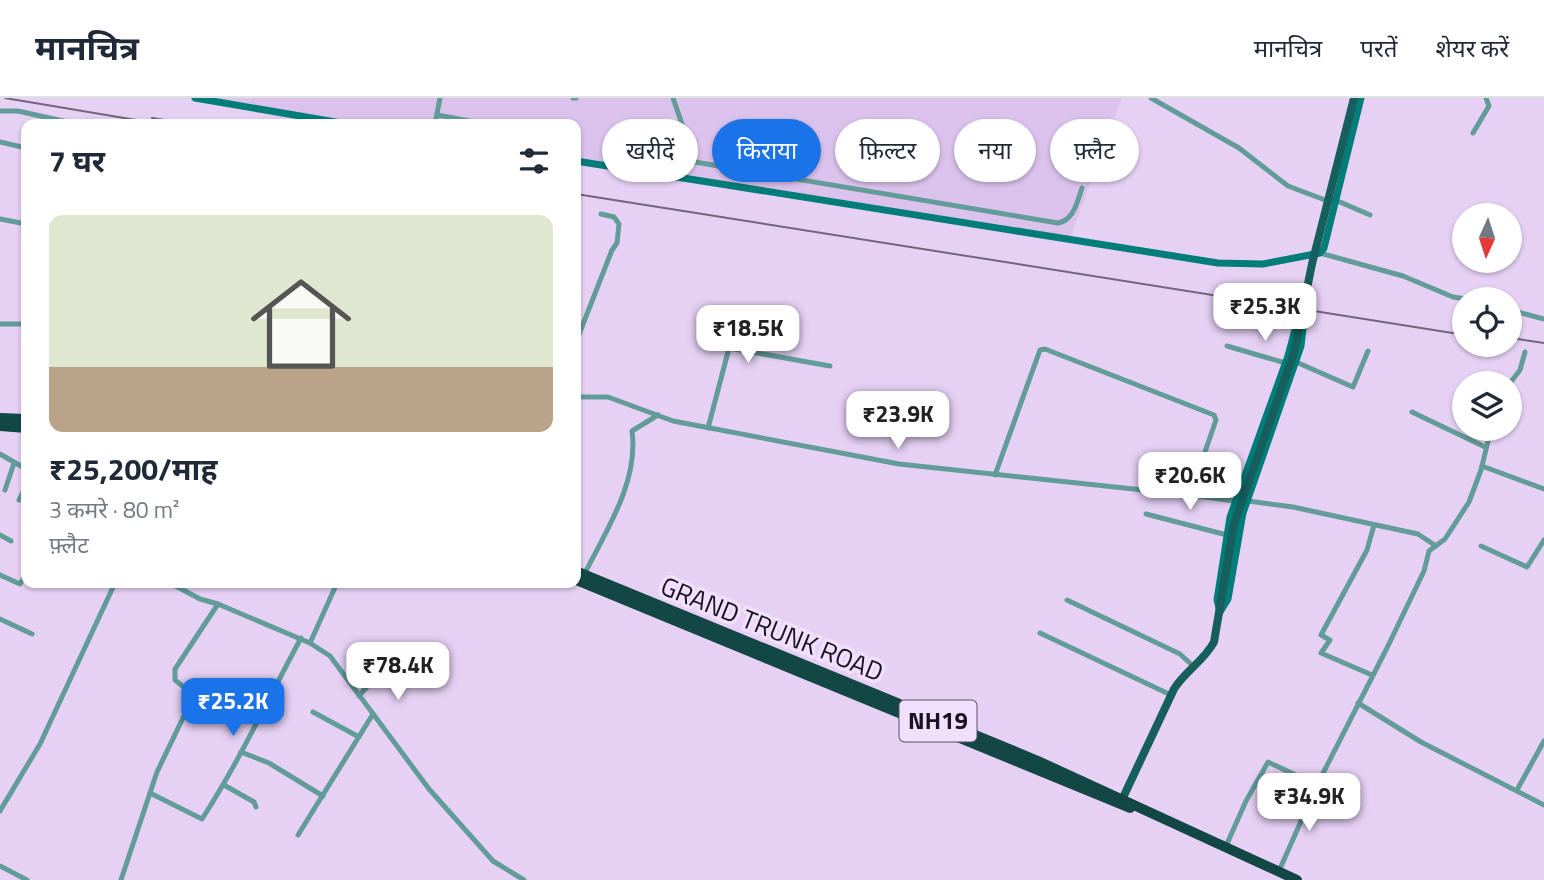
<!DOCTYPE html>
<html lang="hi">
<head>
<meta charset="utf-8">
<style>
	:root { --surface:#fff; --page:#f6f6f7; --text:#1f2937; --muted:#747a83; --line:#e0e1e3; --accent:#1a73e8 }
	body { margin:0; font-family:"Titillium Web","Noto Sans Devanagari",sans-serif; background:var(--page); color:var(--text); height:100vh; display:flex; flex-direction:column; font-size:26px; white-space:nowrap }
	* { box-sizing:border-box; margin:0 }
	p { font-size:23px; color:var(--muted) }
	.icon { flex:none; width:38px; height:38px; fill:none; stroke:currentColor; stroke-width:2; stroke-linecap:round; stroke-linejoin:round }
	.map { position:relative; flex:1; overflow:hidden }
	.side { position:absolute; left:21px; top:21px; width:560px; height:469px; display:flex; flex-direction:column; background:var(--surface); border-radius:14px; box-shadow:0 2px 5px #0004 }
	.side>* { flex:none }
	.banner { position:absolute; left:602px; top:21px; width:665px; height:63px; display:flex; gap:14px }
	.needle { width:46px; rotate:183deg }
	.controls { position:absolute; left:1452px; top:105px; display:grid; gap:14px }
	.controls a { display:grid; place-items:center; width:70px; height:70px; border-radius:50%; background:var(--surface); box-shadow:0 2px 5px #0004; font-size:35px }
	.price { position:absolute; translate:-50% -60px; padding:0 16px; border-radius:14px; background:#fff; color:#222; font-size:23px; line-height:46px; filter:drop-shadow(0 2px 4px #0008) }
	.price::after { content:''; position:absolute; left:50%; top:42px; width:21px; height:16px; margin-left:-10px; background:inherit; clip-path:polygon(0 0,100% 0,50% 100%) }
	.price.active { background:var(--accent); color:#fff }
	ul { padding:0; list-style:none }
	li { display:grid; align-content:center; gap:14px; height:371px; padding:0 28px }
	li span { display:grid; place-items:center; height:217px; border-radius:14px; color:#555 }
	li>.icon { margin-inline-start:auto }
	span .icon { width:126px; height:126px; fill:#fffc; stroke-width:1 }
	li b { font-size:30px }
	h2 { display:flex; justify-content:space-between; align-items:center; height:84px; padding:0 28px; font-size:30px }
	.chip { padding:0 24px; border-radius:32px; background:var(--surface); box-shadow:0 2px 5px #0004; font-size:24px; line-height:63px }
	.chip.active { background:var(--accent); color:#fff }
	header { display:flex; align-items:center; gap:42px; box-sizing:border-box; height:98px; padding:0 35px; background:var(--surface); border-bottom:2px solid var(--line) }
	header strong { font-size:33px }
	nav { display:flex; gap:38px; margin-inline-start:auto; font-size:24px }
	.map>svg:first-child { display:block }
</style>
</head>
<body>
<header>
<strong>मानचित्र</strong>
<nav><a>मानचित्र</a><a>परतें</a><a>शेयर करें</a></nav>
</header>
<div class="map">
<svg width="1544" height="782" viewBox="0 0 1544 782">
	<rect width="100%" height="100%" fill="#e6d1f5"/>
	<path fill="#dac2ec" d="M213,0H1122L1070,140L576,60V26H366Z"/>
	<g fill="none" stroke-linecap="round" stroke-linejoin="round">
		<g stroke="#629c99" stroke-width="5">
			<path d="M573,0H576"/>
			<path d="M673,0L695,64L1058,125C1074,122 1077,104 1082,90"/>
			<path d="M1151,0L1239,50L1288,88L1325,102L1340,104L1370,117"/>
			<path d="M0,13H18L77,26"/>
			<path d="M437,17L486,26"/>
			<path d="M435,26L440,0"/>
			<path d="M1473,35L1489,8L1486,0"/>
			<path d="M0,44L26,50"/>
			<path d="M0,121L26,126"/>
			<path d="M1320,155L1403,178L1453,199L1466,201"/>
			<path d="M1510,212L1544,221"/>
			<path d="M0,226H26"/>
			<path d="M578,239L612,152L617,145L619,126L614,119L601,116"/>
			<path d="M1227,248L1289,266"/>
			<path d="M1296,264L1353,289L1368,253"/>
			<path d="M1510,285L1520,272L1525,254"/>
			<path d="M576,299H608L673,323L899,366L1190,397"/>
			<path d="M1412,314L1485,349"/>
			<path d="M708,330L729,250L830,268"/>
			<path d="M0,356L26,371"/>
			<path d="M1482,368L1544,391"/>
			<path d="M995,377L1040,252L1045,251L1214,317L1216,322L1190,397L1235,403"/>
			<path d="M5,392L14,365"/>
			<path d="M19,402L26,389"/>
			<path d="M1248,403L1293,409L1418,436L1436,448"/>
			<path d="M1146,416L1227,437"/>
			<path d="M0,437L11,443"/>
			<path d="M1481,448L1527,469L1544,442"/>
			<path d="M0,477L20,486L26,476"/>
			<path d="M584,477C606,433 639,383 632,333L658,317"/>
			<path d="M170,485L200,501L218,506"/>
			<path d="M1067,502L1180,556L1193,568"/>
			<path d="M0,521L32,536"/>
			<path d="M1040,535L1171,597"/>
			<path d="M310,545L337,485"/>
			<path d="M1372,577L1321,555L1330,542L1321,537L1367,452L1374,427"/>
			<path d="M359,598L377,577L395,591L411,568"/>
			<path d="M1358,605L1421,644L1544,707"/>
			<path d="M313,614L359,639"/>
			<path d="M241,654L269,665L323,698"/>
			<path d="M224,687L254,704L256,709"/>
			<path d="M1517,692L1544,643"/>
			<path d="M150,695L202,721C239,664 268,601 301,540"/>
			<path d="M0,713L40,646L115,485"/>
			<path d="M298,737L373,616"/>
			<path d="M1226,748L1246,703L1268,664L1317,687L1387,550L1424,473L1429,453L1445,441L1469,404L1481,372L1491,331"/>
			<path d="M0,768L27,782"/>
			<path d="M1279,773L1317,687"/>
			<path d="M121,782L157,674L194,597L175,582V571L218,506L310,545L330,558L429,691L493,763L524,782"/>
		</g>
		<g stroke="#007d79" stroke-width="7">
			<path d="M195,0L347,26"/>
			<path d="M576,63L1218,165L1263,166L1320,155L1324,150L1361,0"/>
			<path d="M1299,227L1303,231L1301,248L1243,415L1228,501L1220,514L1217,502L1230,419L1288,258L1296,228Z"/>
		</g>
		<path stroke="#165f5c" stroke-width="8" d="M1120,706L1174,591C1185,573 1204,563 1214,544L1234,426L1294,255L1312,166L1354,0"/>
		<g stroke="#134745" stroke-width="10">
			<path d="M0,320L26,321"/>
			<path d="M0,328L26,330"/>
			<path d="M576,473L1038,663L1297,782"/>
			<path d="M576,482L1130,710"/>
		</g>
		<g stroke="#72657c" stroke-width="2">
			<path d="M5,0L160,26"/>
			<path d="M152,20L189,26"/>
			<path d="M576,96L1465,237"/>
			<path d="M1510,240L1544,245"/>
		</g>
	</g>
	<g text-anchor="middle" stroke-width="7" stroke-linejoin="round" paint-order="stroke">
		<rect fill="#f1e0fd" stroke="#5a5062" stroke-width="2" x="899.5" y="602.5" width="77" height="41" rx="5"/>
		<g font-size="24" font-weight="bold" fill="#1a121f">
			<text x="938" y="631">NH19</text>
		</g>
		<g font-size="26" fill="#1a121f" stroke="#f1e0fd">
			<text transform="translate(772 531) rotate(22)" y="9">GRAND TRUNK ROAD</text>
		</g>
	</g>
</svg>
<div class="controls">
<a><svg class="needle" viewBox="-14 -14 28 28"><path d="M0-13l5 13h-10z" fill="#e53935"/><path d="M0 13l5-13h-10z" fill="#747a83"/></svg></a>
<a><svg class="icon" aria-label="locate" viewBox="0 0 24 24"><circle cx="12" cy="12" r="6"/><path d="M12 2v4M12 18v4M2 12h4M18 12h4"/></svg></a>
<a><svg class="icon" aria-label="layers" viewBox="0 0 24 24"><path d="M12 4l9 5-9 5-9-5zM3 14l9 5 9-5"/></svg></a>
</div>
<b class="price" style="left:1265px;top:245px">₹25.3K</b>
<b class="price" style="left:748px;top:267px">₹18.5K</b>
<b class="price" style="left:898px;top:353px">₹23.9K</b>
<b class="price" style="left:1190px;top:414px">₹20.6K</b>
<b class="price" style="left:398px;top:604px">₹78.4K</b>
<b class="price active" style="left:233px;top:640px">₹25.2K</b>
<b class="price" style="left:1309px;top:735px">₹34.9K</b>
<div class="banner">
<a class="chip">खरीदें</a>
<a class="chip active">किराया</a>
<a class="chip">फ़िल्टर</a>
<a class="chip">नया</a>
<a class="chip">फ़्लैट</a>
</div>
<section class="side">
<h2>7 घर<svg class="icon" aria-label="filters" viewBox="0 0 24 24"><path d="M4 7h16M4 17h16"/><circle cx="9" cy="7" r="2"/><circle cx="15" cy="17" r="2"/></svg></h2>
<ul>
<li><span style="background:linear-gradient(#dfe7d0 70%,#b9a48a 0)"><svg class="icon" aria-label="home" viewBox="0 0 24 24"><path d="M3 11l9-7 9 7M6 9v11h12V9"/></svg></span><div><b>₹25,200/माह</b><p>3 कमरे · 80 m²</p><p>फ़्लैट</p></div></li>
</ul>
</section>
</div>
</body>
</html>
